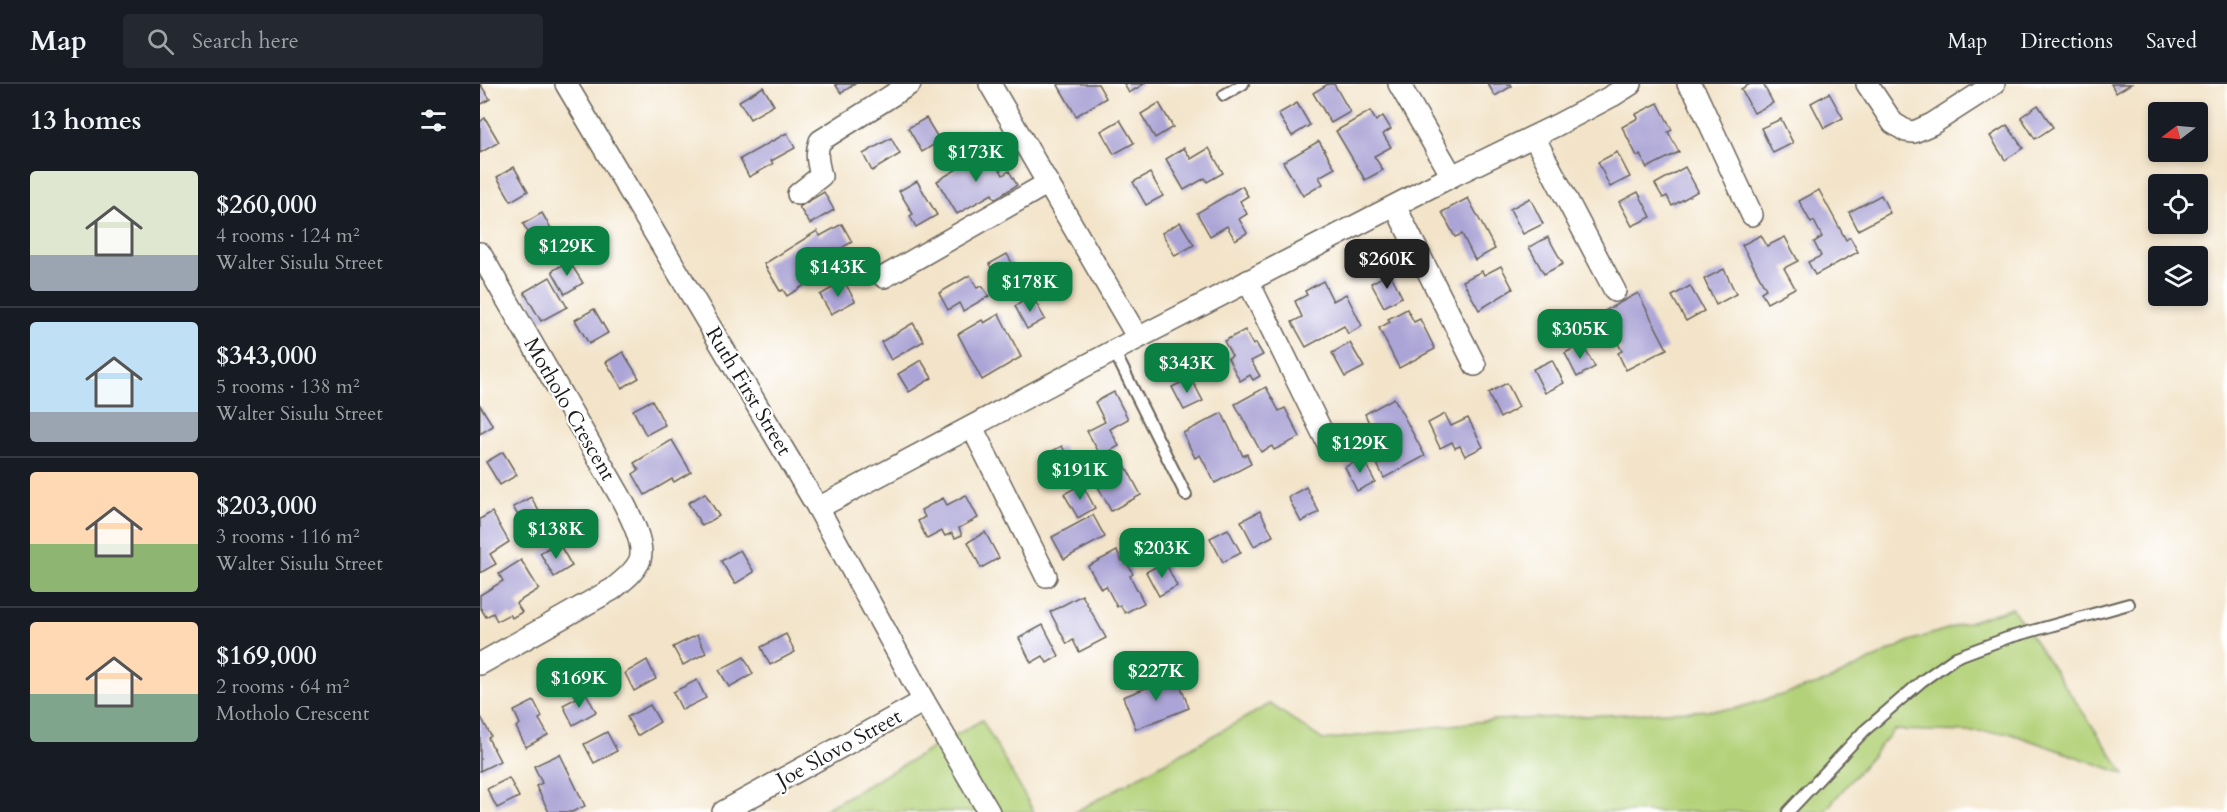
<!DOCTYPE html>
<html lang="en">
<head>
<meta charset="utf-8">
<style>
	:root { --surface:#171b24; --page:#242831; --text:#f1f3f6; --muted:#9ea1a6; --line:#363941; --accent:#0b8043 }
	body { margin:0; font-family:Cardo,serif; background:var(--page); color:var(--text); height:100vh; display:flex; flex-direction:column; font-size:22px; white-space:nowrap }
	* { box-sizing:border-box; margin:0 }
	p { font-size:20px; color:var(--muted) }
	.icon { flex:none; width:33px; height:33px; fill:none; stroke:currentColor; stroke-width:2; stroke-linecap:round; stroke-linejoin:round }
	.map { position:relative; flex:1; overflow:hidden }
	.drawer { display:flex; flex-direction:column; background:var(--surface); width:480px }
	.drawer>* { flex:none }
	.needle { width:39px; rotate:254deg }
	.buttons { position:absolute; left:1668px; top:18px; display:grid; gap:12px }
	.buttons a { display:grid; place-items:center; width:60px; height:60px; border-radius:6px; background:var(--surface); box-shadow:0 3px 9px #0003; font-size:30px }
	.price { position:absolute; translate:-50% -51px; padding:0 14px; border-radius:12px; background:var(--accent); color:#fff; font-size:20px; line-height:39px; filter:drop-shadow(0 2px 3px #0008) }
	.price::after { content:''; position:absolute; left:50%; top:36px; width:18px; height:14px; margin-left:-9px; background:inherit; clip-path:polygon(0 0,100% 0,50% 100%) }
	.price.active { background:#222; color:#fff }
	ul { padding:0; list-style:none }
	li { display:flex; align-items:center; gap:18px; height:150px; padding:0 30px }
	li+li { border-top:2px solid var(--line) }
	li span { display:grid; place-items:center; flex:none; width:168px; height:120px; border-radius:6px; color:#555 }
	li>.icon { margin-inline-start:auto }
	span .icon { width:72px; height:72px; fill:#fffc; stroke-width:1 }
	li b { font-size:26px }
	h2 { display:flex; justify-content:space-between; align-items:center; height:72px; padding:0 30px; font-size:26px }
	header { display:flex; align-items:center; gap:36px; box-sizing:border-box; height:84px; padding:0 30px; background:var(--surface); border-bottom:2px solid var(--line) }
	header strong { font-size:28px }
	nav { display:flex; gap:33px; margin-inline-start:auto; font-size:21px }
	.search { width:420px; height:54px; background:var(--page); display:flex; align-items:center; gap:15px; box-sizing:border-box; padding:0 21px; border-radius:6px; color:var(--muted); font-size:22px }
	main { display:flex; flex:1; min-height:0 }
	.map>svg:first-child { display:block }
</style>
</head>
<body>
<header>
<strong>Map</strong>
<div class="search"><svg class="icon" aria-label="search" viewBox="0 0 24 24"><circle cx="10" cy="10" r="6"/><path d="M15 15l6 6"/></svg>Search here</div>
<nav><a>Map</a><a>Directions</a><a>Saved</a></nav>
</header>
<main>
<section class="drawer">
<h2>13 homes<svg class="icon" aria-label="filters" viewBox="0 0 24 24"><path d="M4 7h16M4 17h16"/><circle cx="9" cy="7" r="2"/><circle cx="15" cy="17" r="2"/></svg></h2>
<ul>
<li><span style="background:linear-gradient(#dfe7d0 70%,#9aa5b1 0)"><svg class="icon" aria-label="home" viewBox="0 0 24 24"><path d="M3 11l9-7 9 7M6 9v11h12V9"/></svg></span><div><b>$260,000</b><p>4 rooms · 124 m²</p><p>Walter Sisulu Street</p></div></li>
<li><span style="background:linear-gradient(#bfe0f5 75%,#9aa5b1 0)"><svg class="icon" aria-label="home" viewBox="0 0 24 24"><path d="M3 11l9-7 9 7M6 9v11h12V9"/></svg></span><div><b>$343,000</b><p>5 rooms · 138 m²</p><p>Walter Sisulu Street</p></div></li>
<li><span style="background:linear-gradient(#ffd9b3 60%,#8fb573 0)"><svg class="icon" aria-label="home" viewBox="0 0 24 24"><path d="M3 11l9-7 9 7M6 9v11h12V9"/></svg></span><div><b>$203,000</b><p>3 rooms · 116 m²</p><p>Walter Sisulu Street</p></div></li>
<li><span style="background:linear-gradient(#ffd9b3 60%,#7fa58c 0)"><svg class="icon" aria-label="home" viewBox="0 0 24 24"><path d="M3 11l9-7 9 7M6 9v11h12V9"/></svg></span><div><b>$169,000</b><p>2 rooms · 64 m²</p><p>Motholo Crescent</p></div></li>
</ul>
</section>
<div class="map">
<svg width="1747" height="728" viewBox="0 0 1747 728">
	<rect width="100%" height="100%" fill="#fff"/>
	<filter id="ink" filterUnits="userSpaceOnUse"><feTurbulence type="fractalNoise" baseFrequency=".0167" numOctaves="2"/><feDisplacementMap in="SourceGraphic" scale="12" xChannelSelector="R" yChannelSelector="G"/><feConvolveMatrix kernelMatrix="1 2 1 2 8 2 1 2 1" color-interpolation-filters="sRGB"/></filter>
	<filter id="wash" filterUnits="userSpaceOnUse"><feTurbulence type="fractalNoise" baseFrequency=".008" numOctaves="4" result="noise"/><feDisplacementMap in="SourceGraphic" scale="24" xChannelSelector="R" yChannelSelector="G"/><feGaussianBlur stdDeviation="1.35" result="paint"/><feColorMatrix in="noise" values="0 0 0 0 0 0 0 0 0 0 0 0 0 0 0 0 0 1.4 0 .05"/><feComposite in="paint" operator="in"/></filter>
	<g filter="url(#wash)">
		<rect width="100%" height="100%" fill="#f3e4c9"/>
		<g fill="#b2d178" stroke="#67764a" stroke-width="1.5">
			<path d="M1532,524L1645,690L1529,649L1414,646L1344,728H595L790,620L843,656L1014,636L1254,625L1348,597L1430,557Z"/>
			<path d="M502,636L554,728H340Z"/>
		</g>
		<g id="blocks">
			<g fill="#aba4d6">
				<path d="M0,0L10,15L0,21Z"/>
				<path d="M355,0H375L361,9Z"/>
				<path d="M579,0H618L626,14L596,32L578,1Z"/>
				<path d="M644,0H664L649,9Z"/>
				<path d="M848,0H854L870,28L851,39L833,9Z"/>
				<path d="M1008,0H1031L1032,2L1015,12Z"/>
				<path d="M1270,0H1283L1293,19L1274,29L1261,5Z"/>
				<path d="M1631,0H1651L1636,9Z"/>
				<path d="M283,3L294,21L270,35L259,17Z"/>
				<path d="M1349,9L1363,34L1344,44L1331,19Z"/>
				<path d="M679,19L693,43L675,54L661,30Z"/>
				<path d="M817,19L830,41L812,52L798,30Z"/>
				<path d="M1178,19L1192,46L1188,48L1199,68L1167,84L1160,71L1157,72L1142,43L1158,34L1156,30Z"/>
				<path d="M1558,21L1573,43L1555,55L1541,33Z"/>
				<path d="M890,27L896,37L903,32L911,45L903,50L911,63L894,72L903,86L885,96L856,47Z"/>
				<path d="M5,34L19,58L0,69V38Z"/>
				<path d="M446,34L460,57L442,68L428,44Z"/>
				<path d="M1301,35L1313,59L1293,69L1281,44Z"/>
				<path d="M640,36L654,59L634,70L621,47Z"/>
				<path d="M1527,41L1543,64L1525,76L1510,52Z"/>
				<path d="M307,49L315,64L291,77L293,80L269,93L260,75Z"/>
				<path d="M411,54L420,70L392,87L383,70Z"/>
				<path d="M839,57L855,84L839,93L843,100L823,112L803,78Z"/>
				<path d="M704,64L711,75L729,64L743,89L727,98L725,94L704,106L686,75Z"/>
				<path d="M509,66L523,91L529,87L537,101L515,115L512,110L477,130L457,97Z"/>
				<path d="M1137,68L1150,93L1130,103L1118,78Z"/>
				<path d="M34,83L48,107L31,117L17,93Z"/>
				<path d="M1205,83L1218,107L1192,122L1187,112L1183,114L1175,100Z"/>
				<path d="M670,89L683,112L666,121L653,98Z"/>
				<path d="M437,97L457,131L436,143L430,132L433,130L419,107Z"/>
				<path d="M762,102L768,112L760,117L767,130L759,135L767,149L755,156L747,142L730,152L717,129Z"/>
				<path d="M1339,106L1366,156L1370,153L1378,168L1335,191L1328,178L1341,172L1334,158L1342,153L1334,137L1331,139L1319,117Z"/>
				<path d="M344,108L354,126L330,140L319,123Z"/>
				<path d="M1158,108L1171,133L1152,142L1139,118Z"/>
				<path d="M1401,111L1410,129L1378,146L1369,128Z"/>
				<path d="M988,114L1015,165L995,176L982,150L975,153L962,128Z"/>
				<path d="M1050,114L1063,140L1043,150L1030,125Z"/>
				<path d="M62,129L76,153L57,164L43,140Z"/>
				<path d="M700,138L714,161L695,172L682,149Z"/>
				<path d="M362,140L372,158L342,175L349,186L307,212L303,206L300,207L284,180L337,147L340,152Z"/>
				<path d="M1281,151L1287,162L1305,153L1318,177L1304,184L1315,204L1287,219L1281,208L1286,205L1262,161Z"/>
				<path d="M1068,153L1083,180L1064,190L1049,163Z"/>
				<path d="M527,170L540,193L522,203L509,180Z"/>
				<path d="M89,177L103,199L85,210L72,187Z"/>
				<path d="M1021,182L1033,205L999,226L983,197L1002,187L1004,191Z"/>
				<path d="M1244,185L1256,210L1236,221L1224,195Z"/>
				<path d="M910,189L922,213L904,223L891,199Z"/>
				<path d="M490,191L497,204L502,202L509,212L483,227L479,219L468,226L459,209Z"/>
				<path d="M70,193L87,223L61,237L44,208Z"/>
				<path d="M364,197L375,217L351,230L340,211Z"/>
				<path d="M843,197L853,217L866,210L882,242L868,250L864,242L826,263L812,238L822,233L815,217L827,211L825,207Z"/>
				<path d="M1210,202L1224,227L1206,237L1192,212Z"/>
				<path d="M1158,209L1187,265L1146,286L1138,269L1142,267L1132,248L1125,252L1115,232Z"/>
				<path d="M552,212L565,235L547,245L535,222Z"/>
				<path d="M114,225L128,249L109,260L95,236Z"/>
				<path d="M927,225L934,238L940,235L955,265L919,284L899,244L910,238L908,235Z"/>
				<path d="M519,230L541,273L502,296L478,250L502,236L504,239Z"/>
				<path d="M433,239L444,257L411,276L401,258Z"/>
				<path d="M765,246L773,261L776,259L783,271L771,277L780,292L773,296L770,291L760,297L748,274L752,272L744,257Z"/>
				<path d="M870,259L884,283L865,293L852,269Z"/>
				<path d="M1102,260L1115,283L1097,293L1085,269Z"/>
				<path d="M143,268L159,294L142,304L126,278Z"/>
				<path d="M441,276L452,294L429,308L418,290Z"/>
				<path d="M1072,276L1084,299L1065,309L1053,285Z"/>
				<path d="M711,294L723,317L704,326L692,303Z"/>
				<path d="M1027,299L1039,323L1020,334L1008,309Z"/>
				<path d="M786,303L799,327L805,324L820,353L794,366L792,362L781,368L755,320Z"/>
				<path d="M634,308L648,335L630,345L639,362L621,372L607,347L625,338L615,318Z"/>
				<path d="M914,314L945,372L904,394L890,366L899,361L885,330Z"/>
				<path d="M172,316L185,341L166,351L153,326Z"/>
				<path d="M0,321L13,342L0,350Z"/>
				<path d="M742,329L763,372L767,370L771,380L735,399L720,371L715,374L703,349Z"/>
				<path d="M965,330L971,342L988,334L1003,363L985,372L980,362L975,364L972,358L960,364L948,339Z"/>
				<path d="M192,356L211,388L194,398L192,395L165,411L153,390L159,386L154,379Z"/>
				<path d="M582,362L594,385L576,395L564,371Z"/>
				<path d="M23,368L37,391L20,401L6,378Z"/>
				<path d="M883,374L895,398L877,407L865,383Z"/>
				<path d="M644,379L661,411L631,427L614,395Z"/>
				<path d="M602,400L615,424L598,434L584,410Z"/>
				<path d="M826,403L839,428L821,438L808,413Z"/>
				<path d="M225,409L239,432L222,442L208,419Z"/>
				<path d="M486,411L498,434L479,444L482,451L475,454L472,449L465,452L462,447L447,455L438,437L445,433L441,426L463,414L467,421Z"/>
				<path d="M51,413L64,436L47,447L33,423Z"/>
				<path d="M780,427L793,452L774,462L761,437Z"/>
				<path d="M12,428L29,458L10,470L16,480L0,489V435Z"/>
				<path d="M613,431L625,453L584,475L572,453Z"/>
				<path d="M748,445L761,469L743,478L730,454Z"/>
				<path d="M505,448L519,474L501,484L488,458Z"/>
				<path d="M78,458L92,482L74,493L60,469Z"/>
				<path d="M260,466L274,488L255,500L241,477Z"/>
				<path d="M637,467L642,477L645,475L653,490L650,492L664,519L645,529L640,521L637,523L626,502L621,505L608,482Z"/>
				<path d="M41,476L59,505L36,519L42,528L32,534L30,530L17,537L13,529L6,533L0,523V511L23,497L19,490Z"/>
				<path d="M685,478L697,502L679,512L666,488Z"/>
				<path d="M602,511L626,554L599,568L593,556L587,560L570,528Z"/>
				<path d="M563,541L579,572L567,579L563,572L551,579L539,554Z"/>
				<path d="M306,550L315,568L290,581L281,563Z"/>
				<path d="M217,551L226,569L203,581L193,563Z"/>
				<path d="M264,573L273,590L249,603L239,586Z"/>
				<path d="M167,576L176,595L154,607L145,589Z"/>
				<path d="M697,592L709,624L656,645L643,613Z"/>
				<path d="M217,596L226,614L202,626L193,608Z"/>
				<path d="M106,609L116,628L93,641L83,621Z"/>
				<path d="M54,617L62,633L59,635L68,651L46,663L36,643L40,640L34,627Z"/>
				<path d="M170,621L180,638L157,652L147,633Z"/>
				<path d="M0,631L11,652L8,654L20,677L0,687Z"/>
				<path d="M127,648L137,667L114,679L104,660Z"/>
				<path d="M80,670L105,722L92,728H69L56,702L62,699L54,682Z"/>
				<path d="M29,694L39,713L17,724L7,705Z"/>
			</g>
		</g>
	</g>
	<g filter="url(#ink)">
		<use href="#blocks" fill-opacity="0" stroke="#676259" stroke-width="1.5"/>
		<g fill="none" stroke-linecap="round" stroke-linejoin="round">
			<defs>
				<g id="service">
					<path d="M744,11L763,0"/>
					<path d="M634,267L706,411"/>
					<path d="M1308,728L1384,647L1442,597L1476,573L1527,554L1649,520"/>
				</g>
				<g id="minor">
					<path d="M86,0L338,424L444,617L509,728"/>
					<path d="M510,0L658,254"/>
					<path d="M919,0L972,92"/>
					<path d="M1208,0L1216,10L1272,131"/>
					<path d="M1387,0L1413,39L1426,47L1434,48L1452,40L1514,0"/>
					<path d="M1054,53L1135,207"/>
					<path d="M318,110L341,92C338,79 335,70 340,57L430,0"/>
					<path d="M915,122L995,281"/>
					<path d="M0,169L140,412C148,427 167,462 159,478C153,490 142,497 133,505L0,580"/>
					<path d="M404,193L568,99"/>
					<path d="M768,197L848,360"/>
					<path d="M492,343L566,492"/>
					<path d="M338,424L658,254L972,92L1077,41L1132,12L1151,0"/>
					<path d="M243,728L444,617"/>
				</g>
			</defs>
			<use href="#service" stroke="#676259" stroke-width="14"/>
			<use href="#minor" stroke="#676259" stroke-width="24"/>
			<use href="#service" stroke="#fff" stroke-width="10"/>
			<use href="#minor" stroke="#fff" stroke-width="21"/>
		</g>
	</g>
	<g text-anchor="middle" stroke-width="4.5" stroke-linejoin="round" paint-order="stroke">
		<g font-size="21" fill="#1c1c1c" stroke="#fff">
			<text transform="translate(269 307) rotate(59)" y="7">Ruth First Street</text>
			<text transform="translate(90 325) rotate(60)" y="7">Motholo Crescent</text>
			<text transform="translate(359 664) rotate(-29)" y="7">Joe Slovo Street</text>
		</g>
	</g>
</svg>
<div class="buttons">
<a><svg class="needle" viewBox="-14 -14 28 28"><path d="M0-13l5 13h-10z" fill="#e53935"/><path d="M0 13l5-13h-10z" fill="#9ea1a6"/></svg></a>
<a><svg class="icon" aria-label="locate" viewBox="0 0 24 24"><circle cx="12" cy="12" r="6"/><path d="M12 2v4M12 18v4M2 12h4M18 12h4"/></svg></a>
<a><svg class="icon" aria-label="layers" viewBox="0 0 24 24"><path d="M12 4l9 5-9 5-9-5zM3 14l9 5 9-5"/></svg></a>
</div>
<b class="price" style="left:496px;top:99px">$173K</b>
<b class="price" style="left:87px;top:193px">$129K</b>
<b class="price active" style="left:907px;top:206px">$260K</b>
<b class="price" style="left:358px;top:214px">$143K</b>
<b class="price" style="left:550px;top:229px">$178K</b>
<b class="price" style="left:1100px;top:276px">$305K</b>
<b class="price" style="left:707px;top:310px">$343K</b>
<b class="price" style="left:880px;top:390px">$129K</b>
<b class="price" style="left:600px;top:417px">$191K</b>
<b class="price" style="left:76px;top:476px">$138K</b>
<b class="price" style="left:682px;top:495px">$203K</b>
<b class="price" style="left:676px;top:618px">$227K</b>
<b class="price" style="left:99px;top:625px">$169K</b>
</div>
</main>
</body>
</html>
